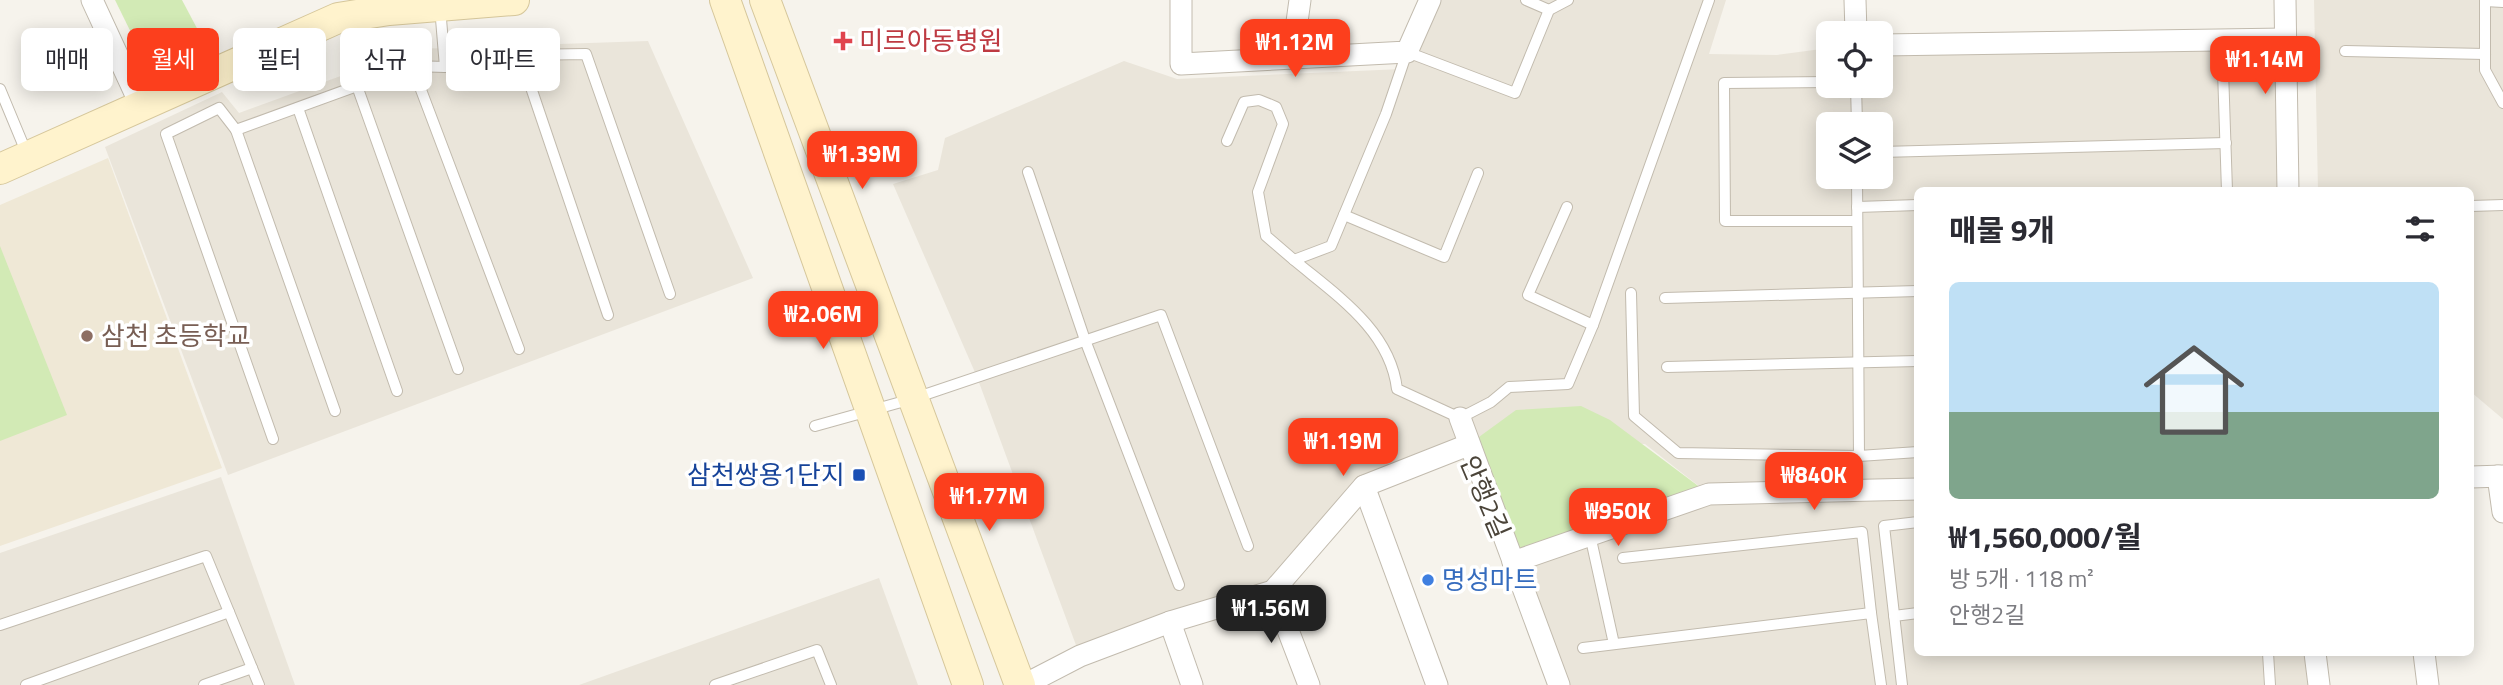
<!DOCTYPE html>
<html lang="ko">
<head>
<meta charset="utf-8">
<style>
	:root { --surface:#fff; --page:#f2f2f3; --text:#2b2b33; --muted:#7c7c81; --line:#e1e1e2; --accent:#fc3f1d }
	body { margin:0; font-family:"Titillium Web","Noto Sans KR",sans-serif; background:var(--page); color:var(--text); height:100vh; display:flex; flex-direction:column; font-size:26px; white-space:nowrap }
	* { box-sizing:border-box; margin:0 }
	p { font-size:23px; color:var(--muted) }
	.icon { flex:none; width:38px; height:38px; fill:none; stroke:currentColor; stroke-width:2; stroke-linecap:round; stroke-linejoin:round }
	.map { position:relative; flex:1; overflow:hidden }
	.panel { position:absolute; left:1914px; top:187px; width:560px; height:469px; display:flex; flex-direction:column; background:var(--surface); border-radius:10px; box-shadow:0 4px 18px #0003 }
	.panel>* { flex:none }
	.hud { position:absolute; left:21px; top:28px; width:665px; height:63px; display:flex; gap:14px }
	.fabs { position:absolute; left:1816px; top:21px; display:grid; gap:14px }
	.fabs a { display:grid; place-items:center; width:77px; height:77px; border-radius:10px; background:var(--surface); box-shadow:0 4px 18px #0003; font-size:35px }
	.price { position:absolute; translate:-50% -60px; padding:0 16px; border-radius:14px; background:var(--accent); color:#fff; font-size:23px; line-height:46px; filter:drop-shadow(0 2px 4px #0008) }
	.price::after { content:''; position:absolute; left:50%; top:42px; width:21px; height:16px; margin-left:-10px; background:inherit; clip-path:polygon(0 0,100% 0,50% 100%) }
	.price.current { background:#222; color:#fff }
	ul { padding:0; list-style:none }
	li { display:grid; align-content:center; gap:14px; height:371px; padding:0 35px }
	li+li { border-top:2px solid var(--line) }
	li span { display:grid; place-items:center; height:217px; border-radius:10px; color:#555 }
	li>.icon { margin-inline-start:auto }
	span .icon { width:126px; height:126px; fill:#fffc; stroke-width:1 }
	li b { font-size:30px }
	h2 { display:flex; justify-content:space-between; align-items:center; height:84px; padding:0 35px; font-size:30px }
	.chip { padding:0 24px; border-radius:10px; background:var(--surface); box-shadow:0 4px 18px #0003; font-size:24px; line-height:63px }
	.chip.current { background:var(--accent); color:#fff }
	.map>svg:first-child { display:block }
</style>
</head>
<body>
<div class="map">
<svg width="2503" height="685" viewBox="0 0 2503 685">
	<rect width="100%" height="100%" fill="#f6f3ec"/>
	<g fill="#eae5da" fill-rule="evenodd">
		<path d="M1430,0H1726L1709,54L1777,55L1829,48V86H1881V45L2285,39L2288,191H1918V653H2315L2319,685H1559L1513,562L1709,494L1645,444L1468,445L1364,486L1273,591L1080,656L977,377L893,184L938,170L945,138L1124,61L1177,79L1402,69ZM1829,124H1881V177H1829Z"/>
		<path d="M2314,0H2503V419L2471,392V191H2318Z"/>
		<path d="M648,41L753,278L228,475L105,147L222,92L239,113L415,49Z"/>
		<path d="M221,477L295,685H0V553Z"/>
		<path d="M879,578L918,685H579Z"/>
	</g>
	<path fill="#efe8d6" d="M108,158L222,468L0,546V205Z"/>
	<g fill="#d2eab5">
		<path d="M115,0H182L209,51C190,74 178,75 150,71Z"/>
		<path d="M0,246L67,415L0,441Z"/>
		<path d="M1581,406L1610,420L1709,494L1513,562L1468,445L1516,410Z"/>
	</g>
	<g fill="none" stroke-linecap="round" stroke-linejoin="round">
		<defs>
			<g id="lane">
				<path d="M1526,0L1549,10"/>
				<path d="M1568,0L1549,10L1515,93L1407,52L1386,114L1331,246L1294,260C1336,295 1390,330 1397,389L1460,418L1491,402L1509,387L1568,384L1593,325L1709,0"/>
				<path d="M2485,0V70L2503,103"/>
				<path d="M2485,1L2503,2"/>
				<path d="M440,7L445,67"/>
				<path d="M2222,40L2227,191"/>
				<path d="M2345,51L2485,54"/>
				<path d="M520,55L608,315"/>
				<path d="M412,66L519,349"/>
				<path d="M1829,82L1724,83L1725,221H1857"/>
				<path d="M357,86L458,369"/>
				<path d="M1856,86L1857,124"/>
				<path d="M0,89L27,154"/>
				<path d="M298,108L397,391"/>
				<path d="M236,130L335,411"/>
				<path d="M1227,141L1244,102L1259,100L1276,107L1283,124L1258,192L1266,236L1294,260"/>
				<path d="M1881,152L2226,143"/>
				<path d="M1028,172L1085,340L1179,585"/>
				<path d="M1857,177L1859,456"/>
				<path d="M2471,206L2503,205"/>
				<path d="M1567,207L1528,295L1593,325"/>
				<path d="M1857,207L1918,205"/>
				<path d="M1344,215L1444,257L1478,173"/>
				<path d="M1631,293L1634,416L1678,453L1859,456L1918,452"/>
				<path d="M1665,298L1918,291"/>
				<path d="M1667,367L1918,361"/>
				<path d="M815,426L912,399L1161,315L1248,546"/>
				<path d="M273,439L166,134L219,108L236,130L412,66L445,67L520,55L586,54L670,294"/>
				<path d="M1590,535L1614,644"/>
				<path d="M1623,558L1862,532L1871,613"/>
				<path d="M1894,616L1918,613"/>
				<path d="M0,625L206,556L259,685"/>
				<path d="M1583,648L1871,613L1881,685"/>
				<path d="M2268,653L2270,685"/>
				<path d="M26,685L229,612"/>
				<path d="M204,685L252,668"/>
				<path d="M715,685L817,650L831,685"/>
				<path d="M1902,685L1884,526L1918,522"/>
			</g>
			<g id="street">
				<path d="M92,0L141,106"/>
				<path d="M1181,0V64L1407,52L1430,0"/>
				<path d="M1855,0L1856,33"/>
				<path d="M2285,0L2288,191"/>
				<path d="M1881,45L2285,39"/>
				<path d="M1292,58L1300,0"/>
				<path d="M1460,418L1559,685"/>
				<path d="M2498,476L2503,512"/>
				<path d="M2471,477L2503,476"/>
				<path d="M1364,486L1437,685"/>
				<path d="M1513,562L1709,494L1918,489"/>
				<path d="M1273,591L1309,685"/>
				<path d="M1170,622L1192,685"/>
				<path d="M2315,653L2319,685"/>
				<path d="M2424,653L2428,685"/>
				<path d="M1024,685L1080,656L1170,622L1273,591L1364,486L1468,445"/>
			</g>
			<g id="secondary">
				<path d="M725,0L968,685"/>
				<path d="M765,0L1020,685"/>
				<path d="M0,169L338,18L389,10L514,0"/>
			</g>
		</defs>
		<use href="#lane" stroke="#c2bbae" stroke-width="12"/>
		<use href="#street" stroke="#c2bbae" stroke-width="23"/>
		<use href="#secondary" stroke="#d6c79b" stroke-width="32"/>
		<use href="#lane" stroke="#fff" stroke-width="10"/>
		<use href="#street" stroke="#fff" stroke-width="21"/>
		<use href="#secondary" stroke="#fff3cd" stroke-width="30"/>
	</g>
	<path fill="#e0444e" stroke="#fff" stroke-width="2.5" d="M839.5 30.5h7v7h7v7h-7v7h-7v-7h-7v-7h7z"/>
	<circle fill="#8d6e63" stroke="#fff" stroke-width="2.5" cx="87" cy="336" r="7"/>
	<rect fill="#1a4fb4" stroke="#fff" stroke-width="2.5" x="852" y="468" width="14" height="14" rx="3.5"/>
	<circle fill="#3f7fe0" stroke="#fff" stroke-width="2.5" cx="1428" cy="580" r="7"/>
	<g text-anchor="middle" stroke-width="7" stroke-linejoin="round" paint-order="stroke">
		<g font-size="26" fill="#be3a42" stroke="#fff" text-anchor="start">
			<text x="859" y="50">미르아동병원</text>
		</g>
		<g font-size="26" fill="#785e54" stroke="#fff" text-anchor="start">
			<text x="101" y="345">삼천 초등학교</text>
		</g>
		<g font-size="26" fill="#164399" stroke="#fff" text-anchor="end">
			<text x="845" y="484">삼천쌍용1단지</text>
		</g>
		<g font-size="26" fill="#4b4439" stroke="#fff">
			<text transform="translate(1485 497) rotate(67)" y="9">안행2길</text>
		</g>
		<g font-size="26" fill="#366cbe" stroke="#fff" text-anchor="start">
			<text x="1442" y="589">명성마트</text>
		</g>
	</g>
</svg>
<div class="fabs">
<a><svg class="icon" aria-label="locate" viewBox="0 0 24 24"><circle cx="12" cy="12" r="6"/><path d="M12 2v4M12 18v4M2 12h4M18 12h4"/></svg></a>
<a><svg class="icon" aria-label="layers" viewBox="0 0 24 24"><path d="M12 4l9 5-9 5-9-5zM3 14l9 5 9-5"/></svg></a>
</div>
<b class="price" style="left:1295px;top:79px">₩1.12M</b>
<b class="price" style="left:2265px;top:96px">₩1.14M</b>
<b class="price" style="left:862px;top:191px">₩1.39M</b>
<b class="price" style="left:823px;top:351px">₩2.06M</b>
<b class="price" style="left:1343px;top:478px">₩1.19M</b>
<b class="price" style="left:1814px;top:512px">₩840K</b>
<b class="price" style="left:989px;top:533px">₩1.77M</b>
<b class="price" style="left:1618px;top:548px">₩950K</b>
<b class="price current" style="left:1271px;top:645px">₩1.56M</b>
<div class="hud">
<a class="chip">매매</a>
<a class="chip current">월세</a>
<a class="chip">필터</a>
<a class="chip">신규</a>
<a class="chip">아파트</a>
</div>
<section class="panel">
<h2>매물 9개<svg class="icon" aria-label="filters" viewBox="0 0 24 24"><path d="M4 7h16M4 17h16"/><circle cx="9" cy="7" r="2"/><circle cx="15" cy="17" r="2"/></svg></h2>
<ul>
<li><span style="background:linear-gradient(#bfe0f5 60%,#7fa58c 0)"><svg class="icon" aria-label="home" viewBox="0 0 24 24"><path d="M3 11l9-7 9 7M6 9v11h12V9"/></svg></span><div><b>₩1,560,000/월</b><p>방 5개 · 118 m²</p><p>안행2길</p></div></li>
</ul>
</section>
</div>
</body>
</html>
